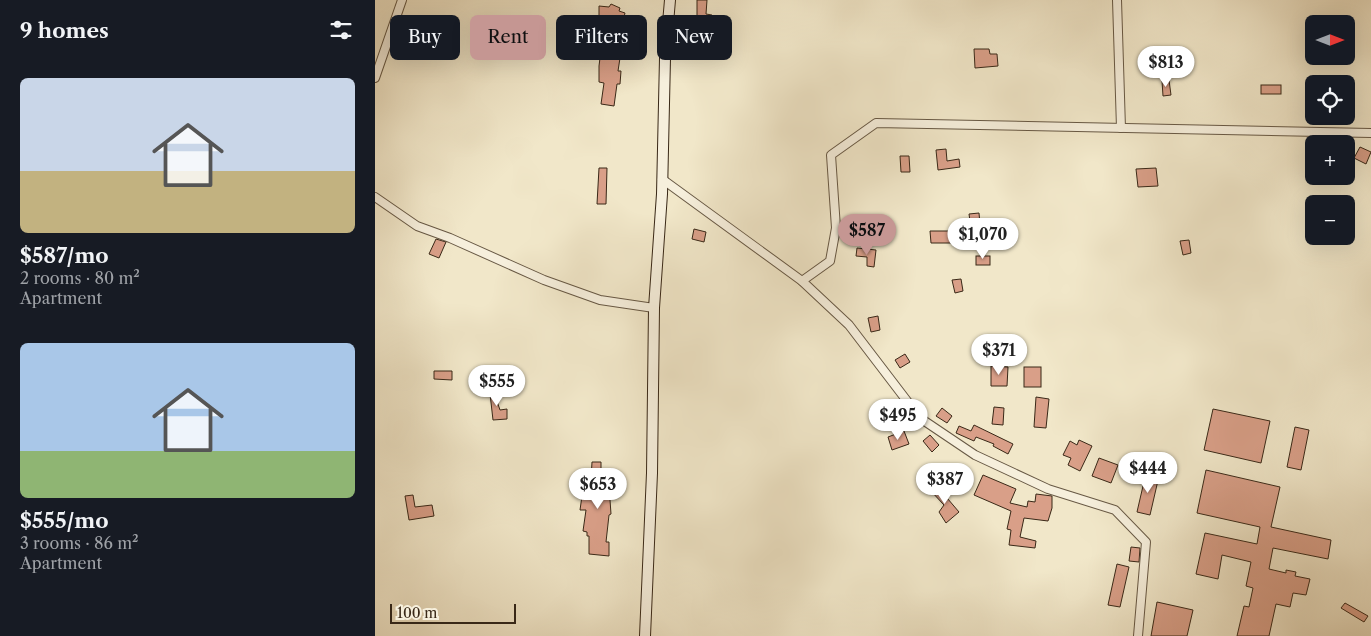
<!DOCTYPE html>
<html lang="en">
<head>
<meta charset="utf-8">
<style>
	:root { --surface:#171b24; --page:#242831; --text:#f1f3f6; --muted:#9ea1a6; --accent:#c59692 }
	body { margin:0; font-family:"Libre Caslon Text",serif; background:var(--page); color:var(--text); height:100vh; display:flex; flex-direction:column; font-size:19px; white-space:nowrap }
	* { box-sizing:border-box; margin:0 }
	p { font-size:16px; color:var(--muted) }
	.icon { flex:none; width:28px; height:28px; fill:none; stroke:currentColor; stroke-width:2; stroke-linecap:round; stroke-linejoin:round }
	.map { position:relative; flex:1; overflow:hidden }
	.details { display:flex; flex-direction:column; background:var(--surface); width:375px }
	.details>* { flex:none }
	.hud { position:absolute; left:15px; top:15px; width:475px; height:45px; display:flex; gap:10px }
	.needle { width:32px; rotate:90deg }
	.fabs { position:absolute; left:930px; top:15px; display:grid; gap:10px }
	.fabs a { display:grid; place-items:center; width:50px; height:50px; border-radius:8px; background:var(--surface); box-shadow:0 5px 20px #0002; font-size:25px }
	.scale { position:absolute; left:15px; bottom:12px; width:126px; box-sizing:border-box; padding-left:5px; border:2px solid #392817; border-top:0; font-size:14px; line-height:18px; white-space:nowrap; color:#392817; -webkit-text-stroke:4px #f6efdc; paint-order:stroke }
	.price { position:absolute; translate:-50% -42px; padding:0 11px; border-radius:18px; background:#fff; color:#222; font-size:16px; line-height:32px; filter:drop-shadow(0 1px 2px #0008) }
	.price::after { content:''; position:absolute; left:50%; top:30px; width:15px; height:11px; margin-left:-8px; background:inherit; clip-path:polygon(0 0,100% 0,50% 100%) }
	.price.on { background:var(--accent); color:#111 }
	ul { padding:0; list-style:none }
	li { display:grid; align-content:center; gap:10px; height:265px; padding:0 20px }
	li span { display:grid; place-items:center; height:155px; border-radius:8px; color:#555 }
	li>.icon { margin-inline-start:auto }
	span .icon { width:90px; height:90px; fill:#fffc; stroke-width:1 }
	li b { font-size:21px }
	h2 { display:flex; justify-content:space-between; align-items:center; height:60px; padding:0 20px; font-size:21px }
	.chip { padding:0 18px; border-radius:8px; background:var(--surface); box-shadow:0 5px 20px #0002; font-size:18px; line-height:45px }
	.chip.on { background:var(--accent); color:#111 }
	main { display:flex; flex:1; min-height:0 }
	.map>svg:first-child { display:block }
</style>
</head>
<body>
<main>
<section class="details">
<h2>9 homes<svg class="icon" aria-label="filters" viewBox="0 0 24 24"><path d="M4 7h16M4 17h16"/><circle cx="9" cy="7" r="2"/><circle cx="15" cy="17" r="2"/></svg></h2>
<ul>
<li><span style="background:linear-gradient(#c9d6e8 60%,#c2b280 0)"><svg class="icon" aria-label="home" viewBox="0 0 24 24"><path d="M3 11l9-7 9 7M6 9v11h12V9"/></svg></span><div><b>$587/mo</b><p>2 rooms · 80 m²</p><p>Apartment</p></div></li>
<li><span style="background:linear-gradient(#a9c7e8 70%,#8fb573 0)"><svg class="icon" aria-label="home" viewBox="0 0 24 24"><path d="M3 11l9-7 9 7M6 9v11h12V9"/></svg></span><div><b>$555/mo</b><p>3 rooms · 86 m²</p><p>Apartment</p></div></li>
</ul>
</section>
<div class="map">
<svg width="996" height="636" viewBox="0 0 996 636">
	<rect width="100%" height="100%" fill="#f1e7c9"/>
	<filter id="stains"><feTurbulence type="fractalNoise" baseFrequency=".004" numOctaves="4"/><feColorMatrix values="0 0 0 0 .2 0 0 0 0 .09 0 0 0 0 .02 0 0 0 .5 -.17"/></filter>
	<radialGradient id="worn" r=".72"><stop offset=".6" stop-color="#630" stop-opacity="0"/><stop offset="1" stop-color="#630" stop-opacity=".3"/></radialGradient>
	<g fill="#d99f88" stroke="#392817">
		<path d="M322,0H332L331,14L337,15L335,29L342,30L341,43L326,41L324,46L318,44L321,30H317L318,23H322Z"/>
		<path d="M236,4L245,8L244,11L250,13L248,21L224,20V6L234,7Z"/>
		<path d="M230,38L249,39V59L245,58L243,71H246L245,84H242L239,106L226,104L229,83L224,82V66L225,58H229Z"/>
		<path d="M599,49H614L615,54H622L623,66L600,68Z"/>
		<path d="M794,80L796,95L788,96L787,81Z"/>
		<rect x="886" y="85" width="20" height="9"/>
		<path d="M985,147L996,152L991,164L979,158Z"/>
		<path d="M571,149L572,161L584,159L585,167L563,170L561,150Z"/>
		<path d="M525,156H534L535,172H526Z"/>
		<path d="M224,168H232L231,204H222Z"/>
		<path d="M781,168L783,186L763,187L761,169Z"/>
		<path d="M604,213L605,224L608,223L609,235L597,236L594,214Z"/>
		<path d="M319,229L331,232L329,242L317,239Z"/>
		<path d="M555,231H577V243H556Z"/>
		<path d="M61,239L71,242L64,258L54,254Z"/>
		<path d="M814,240L816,253L808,255L805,241Z"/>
		<path d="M482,248L501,250L499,267L492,266V257L481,256Z"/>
		<rect x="601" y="256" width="14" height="9"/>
		<path d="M586,279L588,291L580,293L577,280Z"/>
		<path d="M503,316L505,330L496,332L493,318Z"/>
		<path d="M530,354L535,362L525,368L520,360Z"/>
		<path d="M616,366L633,367L632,386H616Z"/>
		<rect x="649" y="367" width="17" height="20"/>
		<path d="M59,371H77V380L59,379Z"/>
		<path d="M116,384L125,410L132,409V419L118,420L114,385Z"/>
		<path d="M661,397L674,399L671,428L659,427Z"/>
		<path d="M619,407L629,408L628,425L617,424Z"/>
		<path d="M567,408L577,416L572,423L561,416Z"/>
		<path d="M838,409L895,421L886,463L829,450Z"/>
		<path d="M599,425L638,444L633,454L618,446L619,444L601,437L599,441L581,433L584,426L596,431Z"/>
		<path d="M920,427L934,430L926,470L912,467Z"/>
		<path d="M529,431L534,444L517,450L513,437Z"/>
		<path d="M555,435L564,445L557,452L548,441Z"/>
		<path d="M704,440L717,446L705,471L693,465L696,458L688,455L695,441L702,445Z"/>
		<path d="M724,458L743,465L736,483L717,476Z"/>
		<path d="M217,462H226V469H237V485L234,486L236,514L234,515L231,542H234V556L214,554V536H212V532L208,531L211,510H205L207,496L215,497Z"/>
		<path d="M831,470L905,487L896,527L956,540L953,559L898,548L894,569L911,573V570L921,572L920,576L935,579L931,595L918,593L915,607L901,604L894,636H862L869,606L874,607L878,588L871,586L876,562L847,555L843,579L821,574L830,533L882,544L885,527L822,513Z"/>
		<path d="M771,473L784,476L775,515L762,512Z"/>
		<path d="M608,475L641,489L635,503L652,507L653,501L660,502L661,494L677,496V508L673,521L649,518L645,537L661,541L660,548L634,545L636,530L632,529L636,511L599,495Z"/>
		<path d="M561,485L584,512L571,523L564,512L569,505L555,490Z"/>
		<path d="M38,495L40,507L57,505L59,516L34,520L30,496Z"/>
		<path d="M756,547L765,548L764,562L754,561Z"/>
		<path d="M742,564L754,567L745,607L733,605Z"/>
		<path d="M782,602L818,610L812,636H776Z"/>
		<path d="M970,603L993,616L989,622L966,608Z"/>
	</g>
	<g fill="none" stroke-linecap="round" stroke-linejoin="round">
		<defs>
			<g id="minor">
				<path d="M742,0L746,128"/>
				<path d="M0,78L27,0"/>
				<path d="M287,179L427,281L455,261L461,228L456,155L501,123L996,133"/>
				<path d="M0,197L42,226L75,238L169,280L225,300L279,308"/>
				<path d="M427,281L474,325L545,418L600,455L673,489L740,510L771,542L763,636"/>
			</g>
			<path id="secondary" d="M270,636L277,473L279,308L287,194L290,58L295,0"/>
		</defs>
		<use href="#minor" stroke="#675844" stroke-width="10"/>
		<use href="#secondary" stroke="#392817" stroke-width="12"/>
		<use href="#minor" stroke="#f6efdc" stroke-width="8"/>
		<use href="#secondary" stroke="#f6efdc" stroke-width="10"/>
	</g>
	<rect width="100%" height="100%" filter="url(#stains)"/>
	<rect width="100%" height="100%" fill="url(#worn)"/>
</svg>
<div class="fabs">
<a><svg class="needle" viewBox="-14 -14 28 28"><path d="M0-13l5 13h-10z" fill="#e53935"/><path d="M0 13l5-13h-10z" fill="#9ea1a6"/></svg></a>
<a><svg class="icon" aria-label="locate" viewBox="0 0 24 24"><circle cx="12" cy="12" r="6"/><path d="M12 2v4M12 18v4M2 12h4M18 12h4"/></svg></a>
<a>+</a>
<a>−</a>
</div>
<div class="scale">100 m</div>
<b class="price" style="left:791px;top:88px">$813</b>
<b class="price on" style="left:492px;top:256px">$587</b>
<b class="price" style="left:608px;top:260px">$1,070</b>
<b class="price" style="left:624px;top:376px">$371</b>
<b class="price" style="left:122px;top:407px">$555</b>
<b class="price" style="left:523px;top:441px">$495</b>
<b class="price" style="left:773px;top:494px">$444</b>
<b class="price" style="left:570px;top:505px">$387</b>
<b class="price" style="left:223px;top:510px">$653</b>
<div class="hud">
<a class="chip">Buy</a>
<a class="chip on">Rent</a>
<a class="chip">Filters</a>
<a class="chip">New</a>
</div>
</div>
</main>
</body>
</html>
